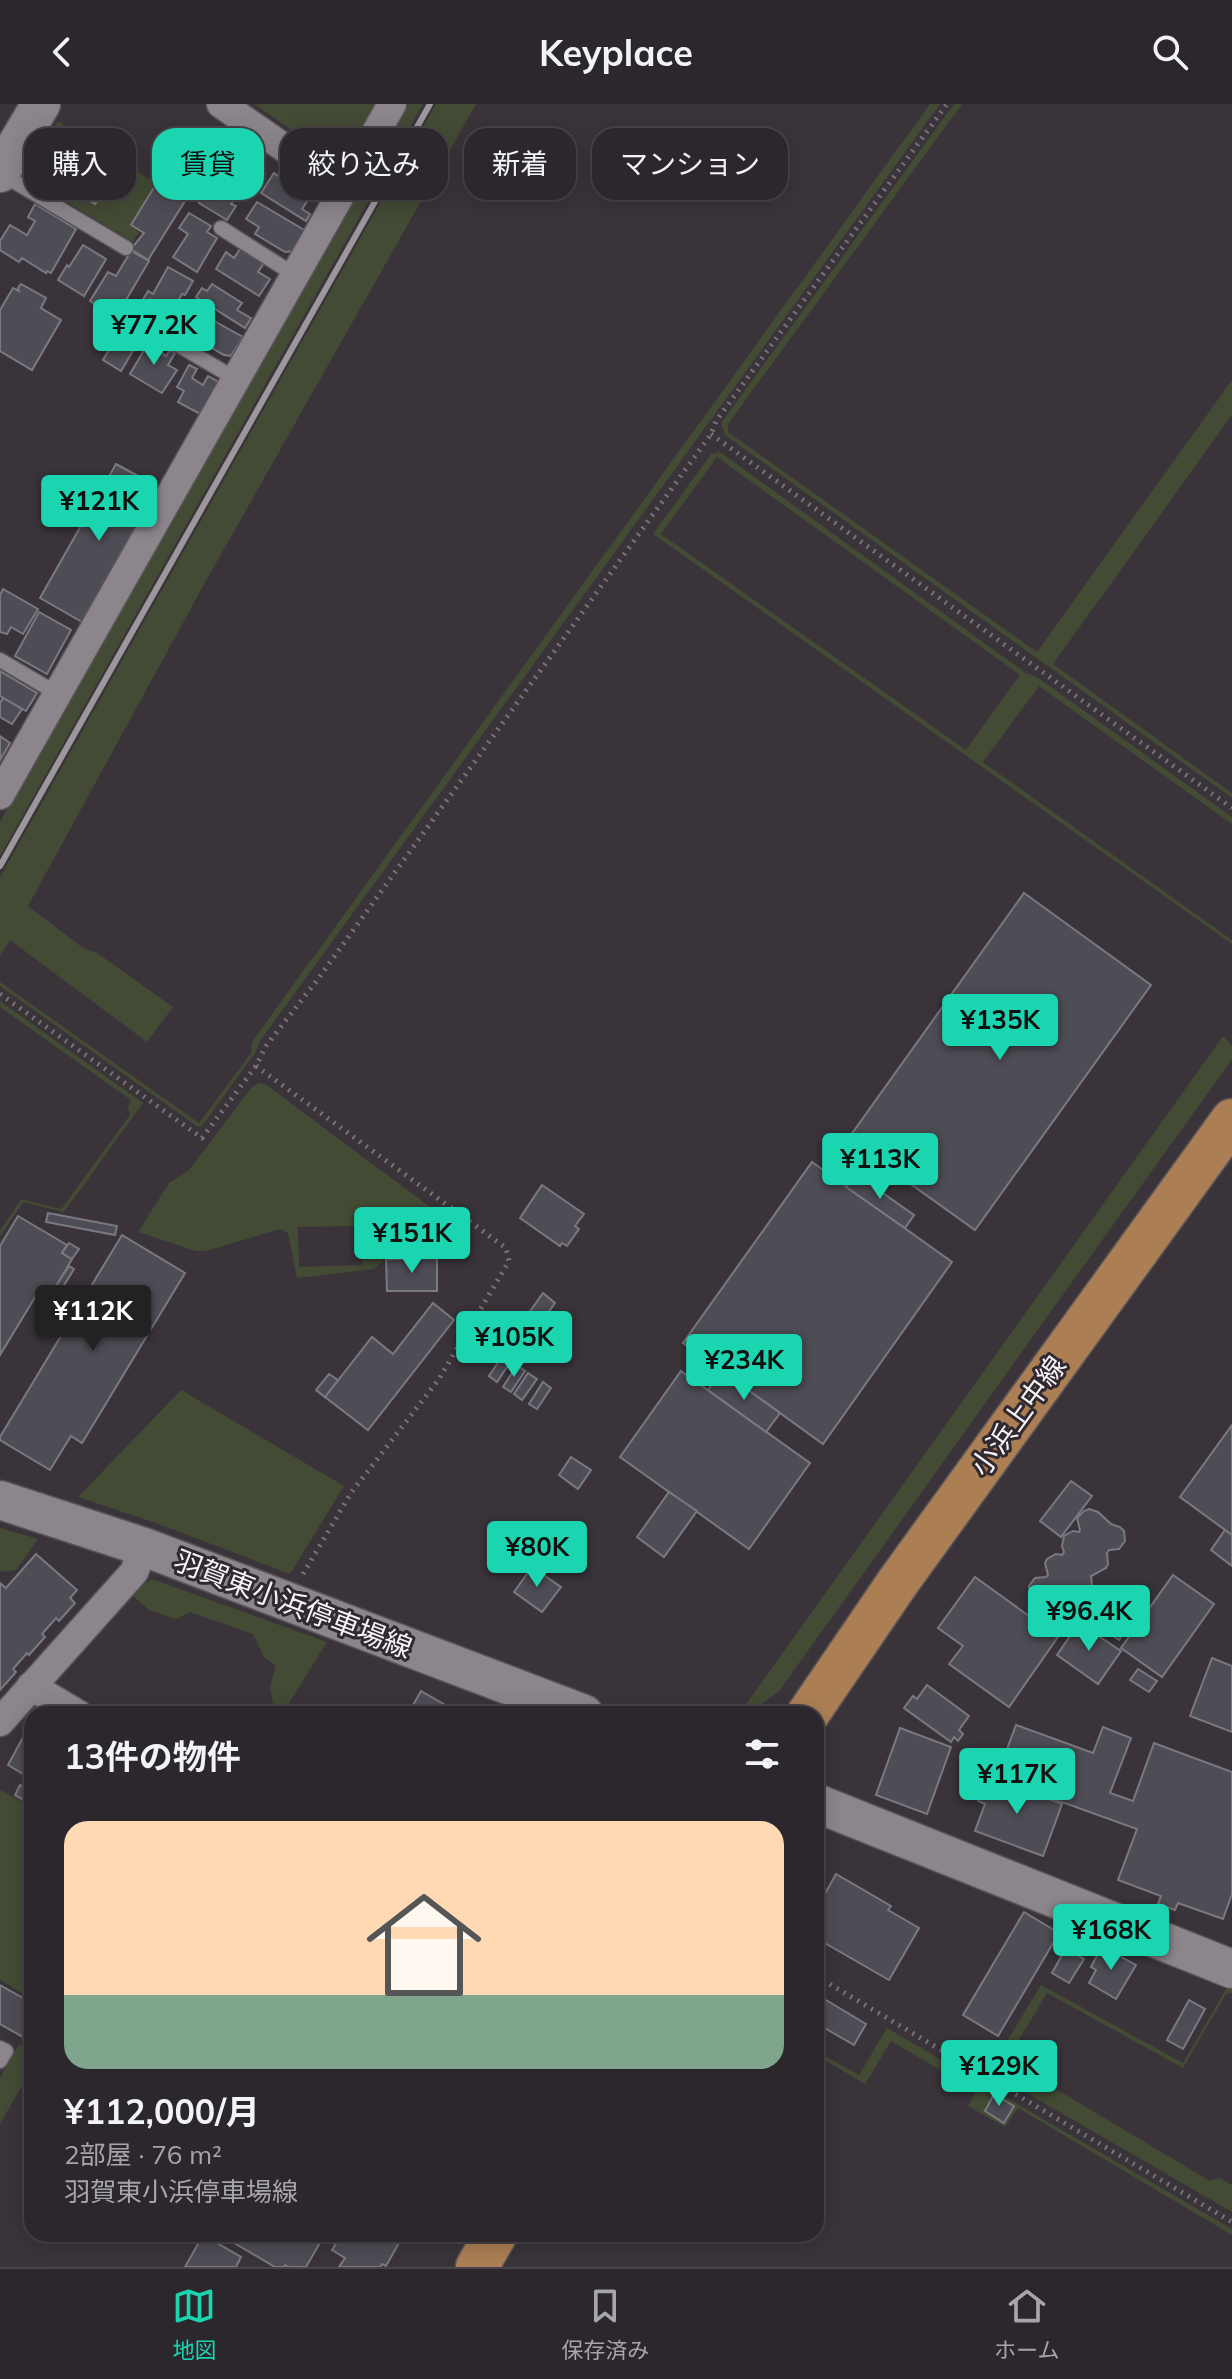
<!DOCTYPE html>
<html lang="ja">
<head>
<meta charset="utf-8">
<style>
	:root { --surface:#2c272c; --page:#383338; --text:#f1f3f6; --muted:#a6a5a9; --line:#484448; --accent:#1bd5b1 }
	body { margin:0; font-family:Mulish,"Noto Sans JP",sans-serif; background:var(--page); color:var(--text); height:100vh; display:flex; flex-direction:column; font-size:30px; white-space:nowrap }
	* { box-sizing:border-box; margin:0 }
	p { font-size:26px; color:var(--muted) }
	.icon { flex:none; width:44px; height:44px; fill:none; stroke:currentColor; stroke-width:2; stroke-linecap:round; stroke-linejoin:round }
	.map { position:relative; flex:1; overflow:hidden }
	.drawer { position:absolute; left:24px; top:1602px; width:800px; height:536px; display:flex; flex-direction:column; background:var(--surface); border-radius:24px; box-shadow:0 4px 20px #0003,0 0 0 2px var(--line) }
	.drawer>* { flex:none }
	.hud { position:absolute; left:24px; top:24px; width:800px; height:72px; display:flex; gap:16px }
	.price { position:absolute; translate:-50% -68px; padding:0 18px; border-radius:8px; background:var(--accent); color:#111; font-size:26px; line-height:52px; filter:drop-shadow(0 2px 4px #0008) }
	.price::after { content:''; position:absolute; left:50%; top:48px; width:24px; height:18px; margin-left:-12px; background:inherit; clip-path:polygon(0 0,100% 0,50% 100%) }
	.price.selected { background:#222; color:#fff }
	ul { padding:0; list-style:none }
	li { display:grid; align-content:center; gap:16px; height:424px; padding:0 40px }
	li span { display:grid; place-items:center; height:248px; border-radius:24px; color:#555 }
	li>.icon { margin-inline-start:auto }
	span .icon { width:144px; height:144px; fill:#fffc; stroke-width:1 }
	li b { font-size:34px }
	h2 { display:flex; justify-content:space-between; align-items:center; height:96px; padding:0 40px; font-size:34px }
	.chip { padding:0 28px; border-radius:24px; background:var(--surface); box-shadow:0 4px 20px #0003,0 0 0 2px var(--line); font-size:28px; line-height:72px }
	.chip.selected { background:var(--accent); color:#111 }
	header { display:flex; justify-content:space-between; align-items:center; height:104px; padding:0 40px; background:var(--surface); font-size:36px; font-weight:700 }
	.menu { display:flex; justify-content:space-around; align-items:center; height:112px; border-top:2px solid var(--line); background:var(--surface); font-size:22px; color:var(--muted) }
	.menu a { display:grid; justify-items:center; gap:4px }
	.menu .selected { color:var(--accent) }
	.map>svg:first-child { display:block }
</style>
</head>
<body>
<header><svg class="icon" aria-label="back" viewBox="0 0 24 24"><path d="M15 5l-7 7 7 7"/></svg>Keyplace<svg class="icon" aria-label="search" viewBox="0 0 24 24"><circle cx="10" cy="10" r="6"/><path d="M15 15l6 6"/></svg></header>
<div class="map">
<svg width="1232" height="2163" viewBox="0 0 1232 2163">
	<rect width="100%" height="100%" fill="#3a343a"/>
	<g fill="#434b35" fill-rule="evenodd">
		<path d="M254,0H379L350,52L335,56Z"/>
		<path d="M409,0H423L0,752V718Z"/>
		<path d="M436,0H476L207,475L28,802L83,844L97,849L173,903L147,938L10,836L0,851V773Z"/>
		<path d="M930,0H940L260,937L255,949L202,1022L198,1023L0,882V878L199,1019L251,949L252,938Z"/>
		<path d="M954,0H962L728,320V328L1037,548L1232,276V311L1053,560L1232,689V694L725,331L721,319Z"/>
		<path d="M58,17L155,79L130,122L139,128L133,138L29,75L25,69Z"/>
		<path d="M720,348L1026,569L1037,573L1232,713V720L1039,582L983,658L1232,836V840L653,430L711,350ZM717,353L1020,571L966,646L661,430Z"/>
		<path d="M0,897L143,999L64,1108L23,1098L0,1133V1127L21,1095L60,1105L63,1103L130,1011L128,1004L131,996L0,903Z"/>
		<path d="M1223,932L1232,942V955L779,1587L748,1610H739Z"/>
		<path d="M259,979L265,980L468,1131V1134H362L360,1122L298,1123L299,1163L362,1161L363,1153H387L374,1165L297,1174L288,1129L280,1125L206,1147H196L138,1128L169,1079L189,1066L252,983Z"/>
		<path d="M181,1286L344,1382L290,1470L153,1418L78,1393Z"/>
		<path d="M0,1424L38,1435L16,1466L0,1468Z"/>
		<path d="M152,1475L327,1538L282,1610H269L273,1600L270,1582L276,1562L264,1553L253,1530L190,1508L176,1515L149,1506L133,1492L143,1481Z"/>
		<path d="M0,1686L32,1703V1895L0,1876Z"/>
		<path d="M1041,1881L1183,1959L1228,1882L1232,1884V1889L1226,1890L1183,1964L1047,1889L1007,1956L1210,2077L1220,2074L1232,2081V2108L989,1967Z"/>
		<path d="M887,1924L1232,2125V2131L1018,2004L1005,2023L968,2002L976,1987L891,1937L865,1980L816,1951V1947L859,1971Z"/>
		<path d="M19,1940L32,1947V1964L0,2020V1974Z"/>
	</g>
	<g fill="#4e4d55" stroke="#7a7981" stroke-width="2">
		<path d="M86,43L118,64L95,100L78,89L86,76L71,67Z"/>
		<path d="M240,46L261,58L245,85L214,66L223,52L233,58Z"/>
		<path d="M40,60L58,70L49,85L31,75Z"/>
		<path d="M274,69L310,93L302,105L310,110L306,117L261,89Z"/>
		<path d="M215,73L239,87L231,100L236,102L227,116L199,99Z"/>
		<path d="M156,80L185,97L148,156L131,145L144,129L131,121Z"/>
		<path d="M257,98L306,127L294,147L285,148L255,130L259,123L246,115Z"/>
		<path d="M35,100L76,125L51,169L47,167L46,169L22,154L19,158L0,146V137L10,121L27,131L35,117L28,113Z"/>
		<path d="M189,109L211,122L207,128L217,134L197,168L173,153L188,130L179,124Z"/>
		<path d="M83,141L106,155L84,192L58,176L67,161L69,163Z"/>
		<path d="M240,145L264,159L258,168L270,175L259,192L216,165L226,148L234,154Z"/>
		<path d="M131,147L149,157L116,213L90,197L108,168L116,172Z"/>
		<path d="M168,163L193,177L185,191L182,190L169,212L153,204L156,198L150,195L146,202L141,199L148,187L153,190Z"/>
		<path d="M21,180L46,194L41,204L61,216L32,266L0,247V206L13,184L19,187L18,184Z"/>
		<path d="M212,180L242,199L237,206L251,214L245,224L196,193L202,184L207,187Z"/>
		<path d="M198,208L243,233L231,252L224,251L187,229Z"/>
		<path d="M126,217L144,228L121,267L103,256Z"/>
		<path d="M150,236L162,243L159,247L166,252L170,246L175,249L168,261L177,266L162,289L130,270Z"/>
		<path d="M189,261L197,265L192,274L203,281L208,272L217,277L218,281L200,310L178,298L184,287L177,283Z"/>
		<path d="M116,360L158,383L82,518L40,494Z"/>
		<path d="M3,485L38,505L23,530L11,523L7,530L0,528V491Z"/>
		<path d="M39,508L71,526L47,570L15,552Z"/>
		<path d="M0,567L37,589L26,607L0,592Z"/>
		<path d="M3,594L22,605L12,620L0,613V599Z"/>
		<path d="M0,632L10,639L0,656Z"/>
		<path d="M1024,789L1151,881L975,1126L848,1035Z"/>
		<path d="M812,1058L952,1158L823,1340L683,1239Z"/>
		<path d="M856,1070L914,1111L905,1124L846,1083Z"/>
		<path d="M542,1081L584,1110L575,1122L579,1125L567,1142L562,1139L560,1142L520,1114Z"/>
		<path d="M48,1109L117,1122L115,1131L46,1118Z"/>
		<path d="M18,1112L67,1141L62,1149L72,1155L51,1191L40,1185L0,1251V1142Z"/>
		<path d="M122,1131L185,1169L82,1339L71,1332L50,1366L0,1336V1333Z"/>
		<path d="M69,1139L79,1145L72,1155L62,1149Z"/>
		<path d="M437,1154V1187H387L386,1155Z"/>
		<path d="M69,1162L74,1165L61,1186L56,1182Z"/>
		<path d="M543,1189L555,1199L517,1252L505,1243Z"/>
		<path d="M433,1199L454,1216L368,1326L325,1293L372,1233L393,1250Z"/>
		<path d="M503,1251L511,1257L497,1278L489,1272Z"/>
		<path d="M517,1261L525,1267L511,1288L503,1283Z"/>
		<path d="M681,1267L810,1359L749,1445L620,1353Z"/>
		<path d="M722,1267L780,1309L766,1328L708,1286Z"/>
		<path d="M528,1269L537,1275L522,1296L514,1290Z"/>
		<path d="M329,1270L338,1276L325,1293L316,1286Z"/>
		<path d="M543,1278L551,1284L537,1305L529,1300Z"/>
		<path d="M1232,1321V1431L1180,1393Z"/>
		<path d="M571,1353L591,1366L578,1385L559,1371Z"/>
		<path d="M1071,1377L1092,1392L1061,1433L1040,1417Z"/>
		<path d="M669,1388L697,1407L664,1453L637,1433Z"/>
		<path d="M1089,1405L1098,1408L1111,1420L1120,1423L1124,1427L1125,1437L1119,1445L1109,1446L1107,1449L1108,1460L1106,1464L1091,1472L1092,1482L1090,1486L1075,1494L1077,1500L1074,1509L1070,1513L1061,1514L1042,1498L1033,1495L1030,1492L1029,1482L1035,1474L1046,1473L1048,1471L1045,1459L1047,1455L1056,1450L1062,1451L1064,1448L1062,1442L1064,1432L1073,1427L1079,1428L1080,1426L1077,1414L1084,1407Z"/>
		<path d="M1225,1426L1232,1431V1462L1211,1446Z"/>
		<path d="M36,1450L77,1486L70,1494L75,1499L59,1517L56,1514L42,1530L45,1533L29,1551L27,1549L13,1565L16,1568L0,1586V1479L6,1484Z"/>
		<path d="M532,1463L561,1483L542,1508L514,1488Z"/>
		<path d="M1173,1471L1214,1500L1162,1573L1121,1544Z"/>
		<path d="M975,1473L1058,1533L1009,1603L949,1560L963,1542L938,1524Z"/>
		<path d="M1096,1500L1129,1522L1119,1536L1087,1515Z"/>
		<path d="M1079,1519L1121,1547L1098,1580L1057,1551Z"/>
		<path d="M1212,1554L1232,1562V1628L1190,1612Z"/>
		<path d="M1138,1565L1157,1577L1149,1588L1130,1576Z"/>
		<path d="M927,1581L969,1612L959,1626L963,1630L958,1637L954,1633L951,1638L904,1604L913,1592L917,1595Z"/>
		<path d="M421,1587L461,1610H408Z"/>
		<path d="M32,1617V1669L28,1673L8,1661Z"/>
		<path d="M1016,1621L1093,1649L1103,1623L1131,1634L1110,1689L1133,1697L1154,1639L1232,1668V1790L1223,1815L1178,1799L1175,1806L1158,1800L1161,1792L1118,1776L1137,1725L998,1675L999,1672L990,1669L997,1650L1004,1653Z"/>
		<path d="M900,1624L951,1643L927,1710L876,1691Z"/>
		<path d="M987,1672L1062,1700L1043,1752L975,1727L985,1700L978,1697Z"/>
		<path d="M20,1681L32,1688V1701L15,1691Z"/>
		<path d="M836,1770L891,1802L888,1806L919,1824L889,1876L816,1834V1806Z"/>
		<path d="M1024,1808L1059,1829L998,1932L963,1911Z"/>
		<path d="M1102,1842L1136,1861L1116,1895L1089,1879L1096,1866L1091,1863Z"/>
		<path d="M1066,1844L1084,1855L1069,1879L1052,1869Z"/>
		<path d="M0,1881L32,1899V1916L23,1933L0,1920Z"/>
		<path d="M826,1896L866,1920L854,1941L816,1919V1913Z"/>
		<path d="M1189,1896L1205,1905L1183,1945L1167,1936Z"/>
		<path d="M994,1990L1014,2002L1004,2019L985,2007Z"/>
		<path d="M232,2130H325L306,2163H289L285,2161L284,2163H275L234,2139L238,2133Z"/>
		<path d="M342,2130H404L386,2162L382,2160L380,2163H339L345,2154L332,2146Z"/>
		<path d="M203,2131L241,2153L236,2163H185Z"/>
	</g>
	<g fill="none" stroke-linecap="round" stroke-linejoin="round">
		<defs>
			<g id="lane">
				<path d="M0,69L126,144"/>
				<path d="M221,124L295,171"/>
				<path d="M156,228L236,275"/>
				<path d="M0,556L58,590"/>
				<path d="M0,1944L6,1947L0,1957"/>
			</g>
			<g id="street">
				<path d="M221,0L344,85"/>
				<path d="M0,691L392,0"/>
				<path d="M31,1582L78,1610"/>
				<path d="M0,1618L134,1468L144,1443"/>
			</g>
			<g id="secondary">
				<path d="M0,69L41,0"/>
				<path d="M0,1396L144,1443L584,1610"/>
				<path d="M816,1699L1232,1865"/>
			</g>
			<g id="primary">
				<path d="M808,1610L898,1478L1232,1016"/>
				<path d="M477,2163L496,2130"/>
			</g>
		</defs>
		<use href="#lane" stroke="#585458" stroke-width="17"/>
		<use href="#street" stroke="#585458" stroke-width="31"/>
		<use href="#secondary" stroke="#585458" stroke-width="41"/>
		<use href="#primary" stroke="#585458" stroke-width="45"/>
		<g stroke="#787378" stroke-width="5" stroke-dasharray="2 6" stroke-linecap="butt">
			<path d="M711,330L1232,704"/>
			<path d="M0,890L202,1034L256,962"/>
			<path d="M303,1470L351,1389L439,1275L509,1157L506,1144L256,962L266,942L318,875L711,330L716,317L947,0"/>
			<path d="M816,1872L1232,2118"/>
		</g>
		<use href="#lane" stroke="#8c868c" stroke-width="14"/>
		<use href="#street" stroke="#8c868c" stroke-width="28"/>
		<use href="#secondary" stroke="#8c868c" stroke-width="38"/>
		<use href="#primary" stroke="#ab7f53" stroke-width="42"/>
		<path stroke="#9c979c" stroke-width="6" d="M0,762L430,0"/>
	</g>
	<g text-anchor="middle" stroke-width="6" stroke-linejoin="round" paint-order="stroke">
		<g font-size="28" fill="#f6f2f6" stroke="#302a30">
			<text transform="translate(1018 1312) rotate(-54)" y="10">小浜上中線</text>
			<text transform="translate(293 1500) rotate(21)" y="10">羽賀東小浜停車場線</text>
		</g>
	</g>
</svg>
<b class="price" style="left:154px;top:263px">¥77.2K</b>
<b class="price" style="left:99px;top:439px">¥121K</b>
<b class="price" style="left:1000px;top:958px">¥135K</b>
<b class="price" style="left:880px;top:1097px">¥113K</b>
<b class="price" style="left:412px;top:1171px">¥151K</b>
<b class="price selected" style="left:93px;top:1249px">¥112K</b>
<b class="price" style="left:514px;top:1275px">¥105K</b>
<b class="price" style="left:744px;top:1298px">¥234K</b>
<b class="price" style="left:537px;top:1485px">¥80K</b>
<b class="price" style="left:1089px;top:1549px">¥96.4K</b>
<b class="price" style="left:1017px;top:1712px">¥117K</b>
<b class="price" style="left:1111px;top:1868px">¥168K</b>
<b class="price" style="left:999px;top:2004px">¥129K</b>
<div class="hud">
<a class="chip">購入</a>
<a class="chip selected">賃貸</a>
<a class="chip">絞り込み</a>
<a class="chip">新着</a>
<a class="chip">マンション</a>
</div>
<section class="drawer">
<h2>13件の物件<svg class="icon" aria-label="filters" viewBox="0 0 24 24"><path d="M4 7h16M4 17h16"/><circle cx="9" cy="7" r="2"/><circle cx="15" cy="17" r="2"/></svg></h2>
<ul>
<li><span style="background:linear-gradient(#ffd9b3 70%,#7fa58c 0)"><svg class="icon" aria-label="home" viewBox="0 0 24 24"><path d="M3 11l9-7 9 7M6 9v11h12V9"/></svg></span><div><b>¥112,000/月</b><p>2部屋 · 76 m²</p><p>羽賀東小浜停車場線</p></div></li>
</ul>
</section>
</div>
<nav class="menu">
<a class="selected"><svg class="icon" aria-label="map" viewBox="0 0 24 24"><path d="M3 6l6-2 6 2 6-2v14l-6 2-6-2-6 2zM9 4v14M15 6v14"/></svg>地図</a>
<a><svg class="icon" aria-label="saved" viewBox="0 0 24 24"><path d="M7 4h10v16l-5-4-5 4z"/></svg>保存済み</a>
<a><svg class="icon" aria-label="home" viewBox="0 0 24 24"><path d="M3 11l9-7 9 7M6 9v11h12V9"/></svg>ホーム</a>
</nav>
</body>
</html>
